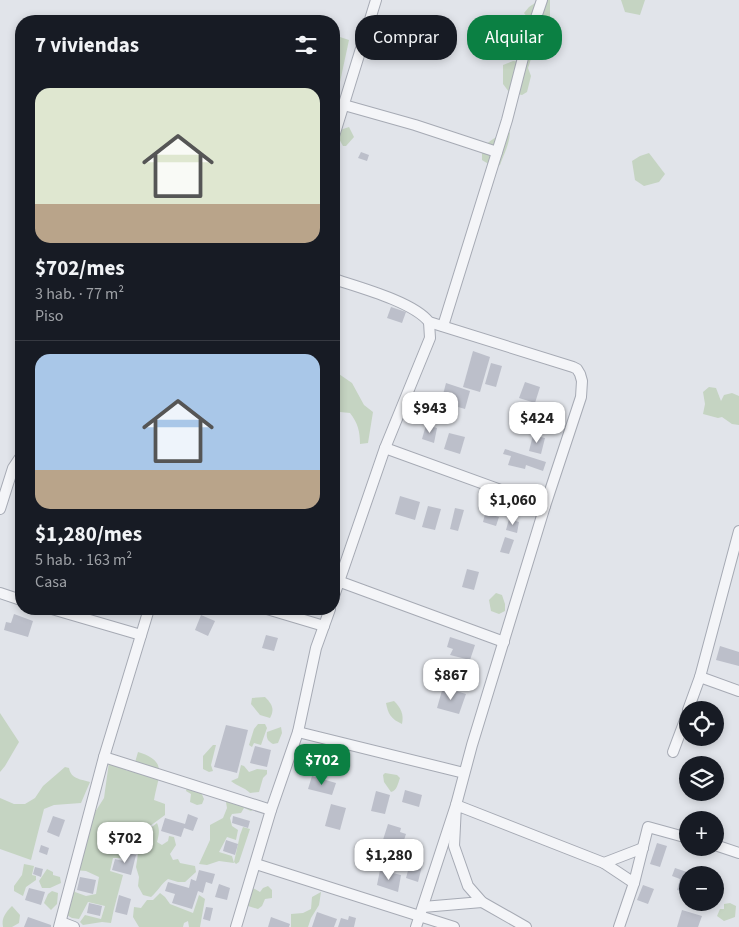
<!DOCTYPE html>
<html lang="es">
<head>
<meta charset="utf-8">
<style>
	:root { --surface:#171b24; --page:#20242c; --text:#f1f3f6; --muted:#9ea1a6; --line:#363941; --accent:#0b8043 }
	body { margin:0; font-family:"Source Sans 3",sans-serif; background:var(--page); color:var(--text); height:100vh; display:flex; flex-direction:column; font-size:19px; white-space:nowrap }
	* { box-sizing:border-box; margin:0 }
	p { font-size:16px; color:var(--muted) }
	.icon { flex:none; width:28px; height:28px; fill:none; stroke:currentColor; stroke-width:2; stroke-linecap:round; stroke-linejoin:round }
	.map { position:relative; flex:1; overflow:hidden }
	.side { position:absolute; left:15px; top:15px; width:325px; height:600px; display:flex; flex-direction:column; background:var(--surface); border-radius:20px; box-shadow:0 2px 8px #0003 }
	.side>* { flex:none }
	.banner { position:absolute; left:355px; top:15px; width:309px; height:45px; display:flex; gap:10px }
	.fabs { position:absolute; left:679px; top:701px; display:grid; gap:10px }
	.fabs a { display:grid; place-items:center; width:45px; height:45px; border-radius:50%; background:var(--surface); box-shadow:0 2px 8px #0003; font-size:25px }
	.price { position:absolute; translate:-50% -42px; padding:0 11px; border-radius:10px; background:#fff; color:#222; font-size:16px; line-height:32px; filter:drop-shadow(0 1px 2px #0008) }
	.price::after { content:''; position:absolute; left:50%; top:30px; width:15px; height:11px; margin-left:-8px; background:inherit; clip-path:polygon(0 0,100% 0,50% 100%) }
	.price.on { background:var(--accent); color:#fff }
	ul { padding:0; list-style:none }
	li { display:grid; align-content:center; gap:10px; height:265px; padding:0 20px }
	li+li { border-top:1px solid var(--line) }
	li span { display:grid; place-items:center; height:155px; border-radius:15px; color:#555 }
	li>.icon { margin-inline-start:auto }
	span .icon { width:90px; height:90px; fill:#fffc; stroke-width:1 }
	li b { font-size:21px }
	h2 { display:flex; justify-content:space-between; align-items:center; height:60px; padding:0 20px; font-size:21px }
	.tag { padding:0 18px; border-radius:20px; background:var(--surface); box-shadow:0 2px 8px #0003; font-size:18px; line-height:45px }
	.tag.on { background:var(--accent); color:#fff }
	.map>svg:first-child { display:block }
</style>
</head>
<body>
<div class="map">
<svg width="739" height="927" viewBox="0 0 739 927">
	<rect width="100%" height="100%" fill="#e1e4ea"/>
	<g fill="#c5d4c2">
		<path d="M541,0H550V33L541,40L531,59L528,68L531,76L527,92L522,95L509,92L503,84V65L513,61L525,62L532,23L524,13L529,7L535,3L542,5Z"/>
		<path d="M621,0H645L640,15L625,12Z"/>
		<path d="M337,36L349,40L337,96L334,103V39Z"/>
		<path d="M349,127L354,137L346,146H343L338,137L340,130Z"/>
		<path d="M506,129L510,133C509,145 504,154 500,165C493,168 489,164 482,160V148C490,140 498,137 506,129Z"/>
		<path d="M649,153L665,174L659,182L644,186L635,180L632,161L640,156Z"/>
		<path d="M336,372L352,383L364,405L373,412L368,443L360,444C360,432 358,423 350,413L340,412L334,407V374Z"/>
		<path d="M709,387L716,388L721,401L724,395L732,393L739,396V425L732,424L722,417L718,418L703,414L705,404L703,392Z"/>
		<path d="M496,593L502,595L505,604V611L499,614L491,611L489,600Z"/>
		<path d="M265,697C272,704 275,709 270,718L260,715L251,704L252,698Z"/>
		<path d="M394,701C401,708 404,714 402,724C391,719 388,714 386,703Z"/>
		<path d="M0,713L19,742L5,766L0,772Z"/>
		<path d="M258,724H265L267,728L261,745L254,743L252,747L249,745L254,729Z"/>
		<path d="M281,727L282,733L278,743L273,744C268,741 266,739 267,732Z"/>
		<path d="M213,745H216L211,765L213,771L209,772L203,769V756Z"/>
		<path d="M138,752C169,761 158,776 154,800L165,804V815L150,826L136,827L126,839L131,850L126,849L121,858H113L110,871L123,875C119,891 114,906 111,923L102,922L83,925L80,922L85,915L101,919L105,906L88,902L79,919L72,918L65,914L75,886V892L86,896L96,894L99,877L86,871L74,870L90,820L104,798L109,762L121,764L127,771L134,766Z"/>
		<path d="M241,765L244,766L249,772L257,769L267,770V774L263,778L259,792L250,793C244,787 237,786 231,781L238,778Z"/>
		<path d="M65,767L69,768C71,779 80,779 90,782L81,803L54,805L44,809L31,860L0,849V798L14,804H25L35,798L43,786Z"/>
		<path d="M385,773L397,775L400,778C398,783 397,791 391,792L384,782L383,775Z"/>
		<path d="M188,784L200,790L204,799L202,804L197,805L190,802L191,794L186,791Z"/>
		<path d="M232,797L254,809L251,811L244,808L241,813L232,814L230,818L232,826L238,830L236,840L227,837L219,852L232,856L234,863L219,861L207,865L199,864L210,840V825L223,818L227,808L226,802Z"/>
		<path d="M157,823C160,830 159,835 157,842L162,845L168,841L169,836L174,837L176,845L170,854L173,860L178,859L180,863L195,866L196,872L185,882H178L168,879C161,884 158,891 151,897L143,895L138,886L139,877L136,867L138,854L129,839L137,828C145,831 150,829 157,823Z"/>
		<path d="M243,827L250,829L239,862L236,864L234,862L240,835Z"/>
		<path d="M386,850L395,853V866L388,867L384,863L380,854Z"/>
		<path d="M24,864L34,866L32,875L36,876V880L26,887L23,896L14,891V886L22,875Z"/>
		<path d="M47,869L53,872V875L60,877L61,883L50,888H42L39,881Z"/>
		<path d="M268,886L272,890V898L265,899L262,906L258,909L248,906L243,897L244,892L253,888L260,892L263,888Z"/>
		<path d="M52,891L58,893L57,904L51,910L44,903L48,894Z"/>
		<path d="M321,892L319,905L311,918L308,927H291V914L303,913L311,909L312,897Z"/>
		<path d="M160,893L165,897L170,904L193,913L199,895L205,899L200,927H189L188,921L184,923L183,927H139L133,917L134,907L141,908L147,900H153Z"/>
		<path d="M730,903L736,906L735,917L724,921L717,916L720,909H724V904Z"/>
		<path d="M12,906L20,915L19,923L12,927H3C1,918 6,912 12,906Z"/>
	</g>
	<g fill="#bcbfca">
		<path d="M361,152L369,155L367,161L358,158Z"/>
		<path d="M391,307L406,312L402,323L387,318Z"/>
		<path d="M473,351L490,357L480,392L463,387Z"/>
		<path d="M491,363L502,366L496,387L485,384Z"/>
		<path d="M525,382L540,387L535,403L519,398Z"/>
		<path d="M446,383L470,391L465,409L441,402Z"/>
		<path d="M517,405L529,408L524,426L512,423Z"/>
		<path d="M426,425L437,428L434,443L422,439Z"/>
		<path d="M449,433L465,437L460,454L444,449Z"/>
		<path d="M533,435L545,438L541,454L529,451Z"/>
		<path d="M505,449L546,462L543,471L526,465L525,469L508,465L511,456L503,454Z"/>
		<path d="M400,496L420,502L415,520L395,514Z"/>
		<path d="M428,506L441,509L435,530L422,527Z"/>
		<path d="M487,506H494L492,515L499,517L496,526L483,522Z"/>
		<path d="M455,508L464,510L458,531L450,529Z"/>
		<path d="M509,519L519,522L517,533L506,530Z"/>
		<path d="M505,537L514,540L509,554L500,552Z"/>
		<path d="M467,569L479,572L474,590L462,587Z"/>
		<path d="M14,614L33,621L28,637L4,630L6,622L11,623Z"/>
		<path d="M201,615L215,621L208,636L195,630Z"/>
		<path d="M266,635L278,638L274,651L262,648Z"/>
		<path d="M450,637L475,645L470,660L450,655L453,649L447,647Z"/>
		<path d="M720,646L739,652V666L716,660Z"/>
		<path d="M443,687L466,694L459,714L437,708Z"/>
		<path d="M226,725L248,730L237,773L214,767Z"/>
		<path d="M255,746L271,750L267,767L250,763Z"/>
		<path d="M320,752L337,758L332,773L315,768Z"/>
		<path d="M312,776L336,783L332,795L308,789Z"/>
		<path d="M405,790L422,795L419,807L402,802Z"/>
		<path d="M376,791L390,795L385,814L371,811Z"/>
		<path d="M331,804L346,808L340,830L325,826Z"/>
		<path d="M188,814L198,818L193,831L184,828L181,837L161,831L165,818L185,824Z"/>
		<path d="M53,816L65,820L59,837L47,832Z"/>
		<path d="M233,816L250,821L248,828L232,823Z"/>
		<path d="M388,824L401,828L400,832L406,834L403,843L397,842L396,847L382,843Z"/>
		<path d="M226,840L238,844L235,855L223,851Z"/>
		<path d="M657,843L667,846L660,867L650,864Z"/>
		<path d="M41,845L49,848L47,855L39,852Z"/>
		<path d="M126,852L136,855L131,875L112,870L115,859L123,861Z"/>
		<path d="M410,863L422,866L418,882L406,878Z"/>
		<path d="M35,867L43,869L41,877L33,874Z"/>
		<path d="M675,868L696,875H688V893L677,890L680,879L672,876Z"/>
		<path d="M199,870L215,874L212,884L206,882L203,893L198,891L192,909L172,903L175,894L165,891L168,882L189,888L191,879L196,881Z"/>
		<path d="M380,870L401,875L398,892L377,885Z"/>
		<path d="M80,877L96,880L93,894L77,890Z"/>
		<path d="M219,884L230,888L227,900L215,897Z"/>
		<path d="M643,885L654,889L648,904L637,900Z"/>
		<path d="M29,888L45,892L41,905L25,900Z"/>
		<path d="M119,895L131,899L127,915L115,912Z"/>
		<path d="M89,903L102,906L100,916L87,913Z"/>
		<path d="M206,907L213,908L210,921L203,919Z"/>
		<path d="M682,910L702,916L698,927H677Z"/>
		<path d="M317,912L337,919L334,927H312Z"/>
		<path d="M349,916L356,918L354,927H338L341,918L348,920Z"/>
		<path d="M28,917L51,925V927H24Z"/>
		<path d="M271,917L290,924L289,927H268Z"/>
	</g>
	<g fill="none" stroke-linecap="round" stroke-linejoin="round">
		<defs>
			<g id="minor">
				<path d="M344,105L415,125L497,152"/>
				<path d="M334,136L376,0"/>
				<path d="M334,279C358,287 414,302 429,322L573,367L577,369L580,374L582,381L581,397L545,506L472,745L456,805L416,927"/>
				<path d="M443,326L507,120L525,50L542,0"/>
				<path d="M385,448L545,506"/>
				<path d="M0,509L13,468L19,459L21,458"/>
				<path d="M338,581L504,642"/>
				<path d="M0,593L21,600"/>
				<path d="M334,596L385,448L430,338L429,322"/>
				<path d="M52,609L141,635"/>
				<path d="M267,609L324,626"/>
				<path d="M700,677L739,691"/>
				<path d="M688,710L700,677L739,531"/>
				<path d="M298,732L464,773"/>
				<path d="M673,752L688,712"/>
				<path d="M104,757L271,810"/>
				<path d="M715,845L739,853"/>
				<path d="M604,863L634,883"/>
				<path d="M256,864L454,927"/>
				<path d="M423,907L482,902"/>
				<path d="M61,922L74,927"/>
				<path d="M59,927L104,757L149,609"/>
				<path d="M236,927L271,810L298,732L316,648L330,609"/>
				<path d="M526,927L482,902L468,886L454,846L456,805L604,863L643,848"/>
				<path d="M619,927L634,883L648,827L688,838"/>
			</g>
		</defs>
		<use href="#minor" stroke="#a6aab4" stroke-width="12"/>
		<use href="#minor" stroke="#f4f5f8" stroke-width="10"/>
	</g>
</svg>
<div class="fabs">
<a><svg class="icon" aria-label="locate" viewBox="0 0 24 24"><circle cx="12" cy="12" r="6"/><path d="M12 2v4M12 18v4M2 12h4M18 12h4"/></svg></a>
<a><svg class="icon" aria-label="layers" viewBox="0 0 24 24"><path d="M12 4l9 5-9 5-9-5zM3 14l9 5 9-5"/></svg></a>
<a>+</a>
<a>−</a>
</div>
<b class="price" style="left:430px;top:434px">$943</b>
<b class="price" style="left:537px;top:444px">$424</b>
<b class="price" style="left:513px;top:526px">$1,060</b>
<b class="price" style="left:451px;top:701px">$867</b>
<b class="price on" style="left:322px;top:786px">$702</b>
<b class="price" style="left:125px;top:864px">$702</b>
<b class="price" style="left:389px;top:881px">$1,280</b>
<div class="banner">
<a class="tag">Comprar</a>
<a class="tag on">Alquilar</a>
</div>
<section class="side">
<h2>7 viviendas<svg class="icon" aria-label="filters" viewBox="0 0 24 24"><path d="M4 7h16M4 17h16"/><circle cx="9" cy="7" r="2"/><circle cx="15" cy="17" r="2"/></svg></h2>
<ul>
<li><span style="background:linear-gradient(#dfe7d0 75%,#b9a48a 0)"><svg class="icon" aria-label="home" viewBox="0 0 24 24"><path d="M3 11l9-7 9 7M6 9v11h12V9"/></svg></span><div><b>$702/mes</b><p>3 hab. · 77 m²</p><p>Piso</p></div></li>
<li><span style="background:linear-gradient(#a9c7e8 75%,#b9a48a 0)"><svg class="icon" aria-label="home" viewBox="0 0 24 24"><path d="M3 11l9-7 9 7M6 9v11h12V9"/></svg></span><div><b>$1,280/mes</b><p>5 hab. · 163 m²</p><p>Casa</p></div></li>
</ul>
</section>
</div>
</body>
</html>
